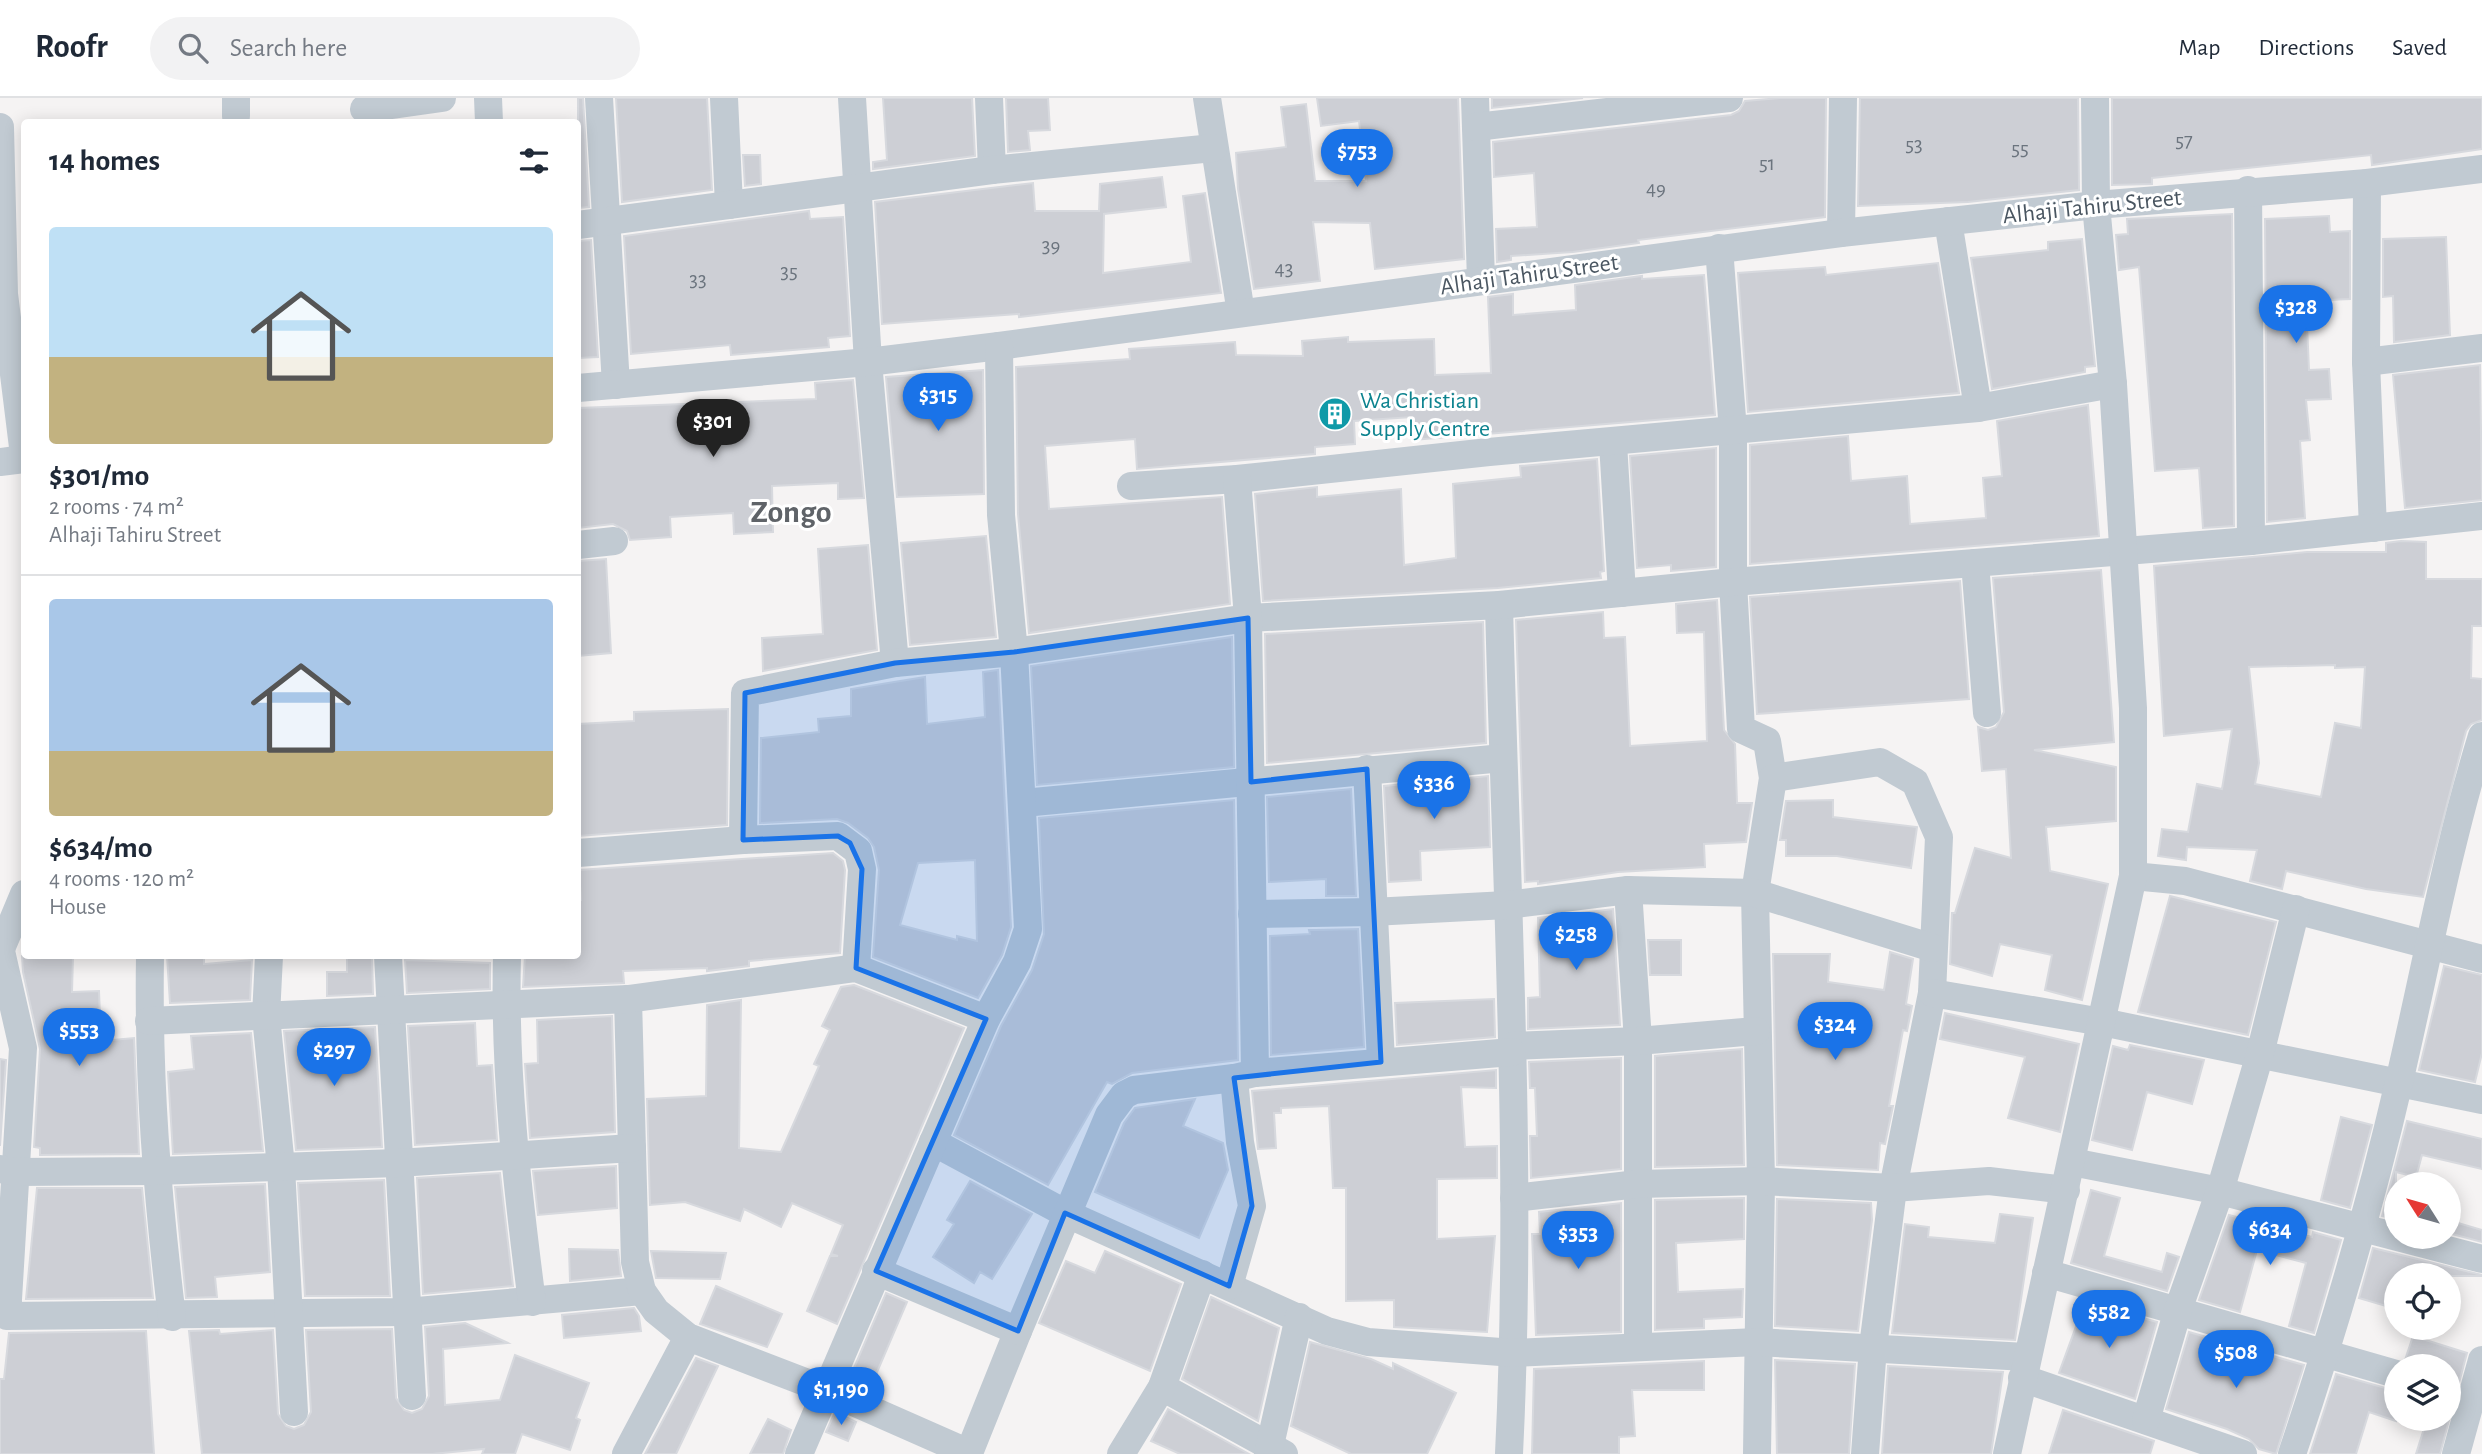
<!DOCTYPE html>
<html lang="en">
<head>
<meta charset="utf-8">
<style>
	:root { --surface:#fff; --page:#f2f2f3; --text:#1f2937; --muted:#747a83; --line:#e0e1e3; --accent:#1a73e8 }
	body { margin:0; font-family:"Alegreya Sans",sans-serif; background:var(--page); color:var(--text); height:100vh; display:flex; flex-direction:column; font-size:26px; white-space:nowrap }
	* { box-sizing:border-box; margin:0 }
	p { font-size:23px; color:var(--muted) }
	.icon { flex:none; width:38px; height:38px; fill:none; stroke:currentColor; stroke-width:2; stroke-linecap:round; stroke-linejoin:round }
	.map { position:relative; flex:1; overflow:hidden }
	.sheet { position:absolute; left:21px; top:21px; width:560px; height:840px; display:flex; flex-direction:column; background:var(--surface); border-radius:7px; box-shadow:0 4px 18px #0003 }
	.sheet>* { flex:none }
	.needle { width:46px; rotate:307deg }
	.controls { position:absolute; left:2384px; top:1074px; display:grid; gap:14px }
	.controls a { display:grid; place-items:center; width:77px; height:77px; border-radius:50%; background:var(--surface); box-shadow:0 4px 18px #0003; font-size:35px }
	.price { position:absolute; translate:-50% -60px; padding:0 16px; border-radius:24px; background:var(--accent); color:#fff; font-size:23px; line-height:46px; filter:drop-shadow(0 2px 4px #0008) }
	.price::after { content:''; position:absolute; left:50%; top:42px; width:21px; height:16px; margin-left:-10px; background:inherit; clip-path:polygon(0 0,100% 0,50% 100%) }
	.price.on { background:#222; color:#fff }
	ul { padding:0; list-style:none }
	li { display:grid; align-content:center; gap:14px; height:371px; padding:0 28px }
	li+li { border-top:2px solid var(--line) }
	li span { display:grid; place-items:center; height:217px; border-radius:7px; color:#555 }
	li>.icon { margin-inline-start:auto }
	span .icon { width:126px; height:126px; fill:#fffc; stroke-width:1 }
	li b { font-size:30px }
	h2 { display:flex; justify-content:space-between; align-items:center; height:84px; padding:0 28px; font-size:30px }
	header { display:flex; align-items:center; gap:42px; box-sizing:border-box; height:98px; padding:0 35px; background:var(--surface); border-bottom:2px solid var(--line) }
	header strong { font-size:33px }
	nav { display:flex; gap:38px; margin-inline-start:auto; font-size:24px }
	.search { width:490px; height:63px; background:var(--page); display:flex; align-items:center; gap:18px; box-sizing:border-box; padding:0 24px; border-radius:38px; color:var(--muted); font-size:26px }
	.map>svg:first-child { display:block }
</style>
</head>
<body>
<header>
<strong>Roofr</strong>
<div class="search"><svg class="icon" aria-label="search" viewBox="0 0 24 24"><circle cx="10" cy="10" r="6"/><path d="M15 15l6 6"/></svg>Search here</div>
<nav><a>Map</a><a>Directions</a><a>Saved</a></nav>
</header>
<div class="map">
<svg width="2482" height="1356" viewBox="0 0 2482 1356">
	<rect width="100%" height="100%" fill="#f5f3f3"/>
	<g fill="#cdcfd5" stroke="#d7d9de" stroke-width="2" fill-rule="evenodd">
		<path d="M578,0H583L589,109L578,110Z"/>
		<path d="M616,0H707L712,92L622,104Z"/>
		<path d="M883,0H972L975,58L873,71V64L887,62Z"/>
		<path d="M1006,0H1048L1050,32L1028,33L1030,52L1008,54Z"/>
		<path d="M1317,0H1458L1464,161L1375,171L1370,125L1313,124L1320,183L1254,191L1238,91L1236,55L1286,49L1281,9L1306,6L1315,83H1366L1359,23L1321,28Z"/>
		<path d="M1492,0H1583L1492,10Z"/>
		<path d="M1780,0H1826L1825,119L1638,142L1639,145L1573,154L1511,158V162L1497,164L1496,131L1537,129L1534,75L1494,79L1493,44L1731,17L1739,13L1745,3Z"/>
		<path d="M1860,0H2078L2079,92L1968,104L1858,108Z"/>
		<path d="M2112,0H2482V51L2372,67L2371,57L2152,80V86L2112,87Z"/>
		<path d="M743,57H760L761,86L745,88Z"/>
		<path d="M1162,79L1166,109L1104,116L1103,175L1191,164L1183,98L1205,95L1221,195L1019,219V216L882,226L875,104L1033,85L1035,113H1099L1100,86Z"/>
		<path d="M809,113L810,121L843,119L850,238L828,240L829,249L731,257L730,247L631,256L624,138Z"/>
		<path d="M2232,116L2234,428L2203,430L2199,370L2155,373L2139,169L2119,172L2116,137L2128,136L2127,121Z"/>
		<path d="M2329,118L2330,134L2350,133V201L2306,203L2309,272L2329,271L2331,301L2306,302L2310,342L2300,343L2305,420L2267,424L2265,121Z"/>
		<path d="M2446,139L2450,237L2394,244L2393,198L2383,199V141Z"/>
		<path d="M2082,141L2095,268L2085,269V274L1992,291L1971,160L2048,152V144Z"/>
		<path d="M591,142L598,259L578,260V143Z"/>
		<path d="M1938,165L1959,295L1748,314L1738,175L1825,169L1826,177Z"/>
		<path d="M1704,177L1715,317L1413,342L1412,319L1354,323L1355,346L1315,349V356L1137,371L1135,341L1045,348L1049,411L1222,399L1230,506L1029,535L1018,416L1016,269L1130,261L1129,251L1235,244L1236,257L1303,258L1302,243L1348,239V244L1434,241L1435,277L1491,275L1488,199L1513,196V217L1576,212L1575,187L1642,178V181Z"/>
		<path d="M2480,267L2482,402L2405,410L2393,277Z"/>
		<path d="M983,272L984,396L897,399L886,279Z"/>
		<path d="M853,282L864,400L838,401V385L772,388L773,434L734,436L733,415L670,419L671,439L630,442L627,433L613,426L578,430V310L816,301L815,285Z"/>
		<path d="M2088,307L2099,438L1750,466V347L1848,338L1851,383L1907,378L1910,426L1986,420L1983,380L2002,378L1997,323Z"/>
		<path d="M1716,350V469L1671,473V467L1637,470L1630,358Z"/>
		<path d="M1597,361L1604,473L1600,474L1601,480L1498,490L1263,503L1255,396L1317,389V399L1401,391L1404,467L1456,460L1453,386L1521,379L1520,368Z"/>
		<path d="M986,438L996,539L910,547L901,445Z"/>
		<path d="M2401,443L2426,444V481H2482V528H2472L2471,580L2482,581V622L2471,626L2466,633L2423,799L2366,791L2286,773L2282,791L2250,783L2257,752L2187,749L2186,762L2158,758L2162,731L2188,734L2197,686L2222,691L2232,631L2164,638L2154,468L2307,454H2386V445ZM2335,567V570L2365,569L2361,630L2335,625L2321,699L2255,686L2259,665L2249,569Z"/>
		<path d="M868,447L877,552L763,573L762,540L823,536L818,451Z"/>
		<path d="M606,461L611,555L578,558V463Z"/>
		<path d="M2101,472L2114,644L2034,652L2116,669V723L2046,729L2050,773L2108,786L2082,902L2045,892L2052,857L2000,846L1992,878L1950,866L1952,815H1955L1975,750L2011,760L2006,671L1982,673L1978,629L1988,632L1996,629L2004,614L1993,480Z"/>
		<path d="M1960,483L1969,601L1757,616L1750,499Z"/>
		<path d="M1717,502L1724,632L1735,646L1737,705H1752L1746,744L1704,746L1705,769L1618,774L1538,786V783L1525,784L1516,522L1603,514L1604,540L1625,539L1630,648L1707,643L1704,534L1677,535L1676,506Z"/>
		<path d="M1483,524L1486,645L1267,665L1265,536Z"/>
		<path d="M1232,539L1234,669L1037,687L1031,568Z"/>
		<path d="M998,572L1011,829L1002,857L978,900L873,859L879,772L874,749L868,740L848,725L837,721L760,725L761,640L819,634L818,621L851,618V591L925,579L927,626L985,619L983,574ZM975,762L977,843L957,838V842L900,827L918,765Z"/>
		<path d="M728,611L727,727L578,738V626L634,623V614Z"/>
		<path d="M1488,678L1490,749L1420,753L1421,782L1389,784L1384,688Z"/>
		<path d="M1351,691L1356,798H1326V781L1269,784L1267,699Z"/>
		<path d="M1234,702L1238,962L1132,975L1112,986L1107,984L1048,1087L954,1037L1001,928L1032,872L1044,836L1039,720Z"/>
		<path d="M1833,702V719L1917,729L1911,770L1837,758H1786V742H1780L1786,703Z"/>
		<path d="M833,755L843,763L845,772L840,855L749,863V868L707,873V870L623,873L624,885L523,889L525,858H578V802H581L579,772Z"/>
		<path d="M2170,798L2276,824L2248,937L2138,914Z"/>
		<path d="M1613,811L1620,927L1528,931V900L1540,899L1538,820Z"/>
		<path d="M1358,831L1364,949L1271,957L1270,838L1310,836L1309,832H1316Z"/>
		<path d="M1648,842H1681V877H1650Z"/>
		<path d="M1890,854L1913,861L1906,906L1912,908L1907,933L1903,932L1889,1008H1893L1885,1046L1880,1045L1878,1072L1777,1067L1773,856H1830L1828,884L1884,892Z"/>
		<path d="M22,858H73L72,894L99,893L101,943L134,940L139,1056L40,1057V1050L34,1049L40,951L23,874Z"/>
		<path d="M167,858H204V866L252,862L250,902L170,905Z"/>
		<path d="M347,858H372L373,896L327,898V874H347Z"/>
		<path d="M405,862L490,865V891L407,895Z"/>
		<path d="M2444,868L2482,877V955L2475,984L2419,972Z"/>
		<path d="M854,887L964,930L837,1226L807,1213L830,1158H838L831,1156L843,1127L792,1105L781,1129L744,1111L740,1123L685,1104L650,1107L647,1001L706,998L707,907L741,902L739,1050L781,1054L819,968L814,966L830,932L822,928L841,889Z"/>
		<path d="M1494,901L1495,939L1397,947L1395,905Z"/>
		<path d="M1945,915L2079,946L2060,1034L2008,1020L2025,959L1940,941Z"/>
		<path d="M612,918L615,1034L530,1040L525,966L538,965L537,922Z"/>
		<path d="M475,925L477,968L492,967L497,1042L415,1047L408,928Z"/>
		<path d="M375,929L382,1049L296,1052L284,933Z"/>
		<path d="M251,935L263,1053L173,1056L168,974L194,971L191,938Z"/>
		<path d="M2130,947L2204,962L2192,1006L2147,994L2132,1052L2092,1042L2113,948L2128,952Z"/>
		<path d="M1742,951L1744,1067L1655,1069V958Z"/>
		<path d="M1621,960V1071L1531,1080L1530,1038H1537L1535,990H1530L1529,964Z"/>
		<path d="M0,961L6,962L0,1048Z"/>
		<path d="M1496,972V990L1461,989L1465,1049L1497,1048V1080L1437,1081V1141L1495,1138L1487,1234L1394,1229V1202L1346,1203V1090H1333L1329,1008L1281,1010V1015H1274L1276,1050L1258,1051L1252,993Z"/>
		<path d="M1195,1001L1183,1028L1223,1045L1228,1072L1199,1140L1095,1094L1124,1025L1135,1010Z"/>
		<path d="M2341,1019L2372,1027L2350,1110L2321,1102Z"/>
		<path d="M2407,1023L2482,1041V1071L2422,1057L2416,1079L2396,1074V1121L2382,1118Z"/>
		<path d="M616,1068L617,1110L538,1117L533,1073Z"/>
		<path d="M500,1075L513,1188L423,1196L417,1080Z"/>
		<path d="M384,1082L390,1198H305L298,1085Z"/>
		<path d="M970,1083L1032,1116L992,1181L980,1174L974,1185L933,1159L954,1126L947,1122Z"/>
		<path d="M265,1086L270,1174L215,1179L217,1199L186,1200L175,1089Z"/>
		<path d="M37,1090H142L153,1200L26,1201Z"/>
		<path d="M2091,1092L2120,1100L2104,1158L2162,1174L2167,1155L2179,1159L2167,1193L2071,1165Z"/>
		<path d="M1744,1100V1141L1676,1145L1678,1194L1743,1191L1742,1219L1704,1221V1230L1655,1232V1102Z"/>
		<path d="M1777,1101L1871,1105L1872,1122L1858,1233L1775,1228Z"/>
		<path d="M1621,1105V1234L1536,1237L1532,1136H1540L1539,1114Z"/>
		<path d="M2000,1116L2033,1120L2015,1242L1892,1235L1905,1126L1929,1129L1928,1139L1995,1145Z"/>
		<path d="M2229,1117L2312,1139L2313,1134L2341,1142L2314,1235L2289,1228L2306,1165L2257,1152L2240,1214L2199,1202Z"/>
		<path d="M2448,1122L2482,1132V1144L2448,1135Z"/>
		<path d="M2373,1150L2482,1177V1178H2396V1211L2359,1200Z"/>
		<path d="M569,1151L618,1152L621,1178L570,1183Z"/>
		<path d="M651,1153L726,1155L720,1181L656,1180Z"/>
		<path d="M1105,1153L1181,1186L1150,1273L1039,1225L1066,1163L1095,1175Z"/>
		<path d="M716,1188L782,1216L767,1249L700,1226Z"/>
		<path d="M886,1195L907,1204L869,1293L848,1284Z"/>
		<path d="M1211,1199L1279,1230L1258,1323L1182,1281Z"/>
		<path d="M2085,1204L2157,1224L2135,1301L2059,1275Z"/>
		<path d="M634,1210L639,1218L641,1233L564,1240L562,1217Z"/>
		<path d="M465,1225L508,1245L443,1251L445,1307L500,1302L515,1257L589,1285L576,1320L580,1322L570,1352L522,1336L515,1356H482L484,1351L432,1356H202L189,1233L219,1232L220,1236L273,1232L278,1316L286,1328L294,1331L304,1327L311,1314L306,1232L392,1231L396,1300L404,1312L412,1315L422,1311L429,1298L425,1229Z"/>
		<path d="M146,1233L154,1356H0V1281H4L9,1235Z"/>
		<path d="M2189,1234L2304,1267L2276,1356L2259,1351L2249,1341L2227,1331L2166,1311Z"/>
		<path d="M2413,1238L2467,1255L2440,1356H2416L2427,1321H2448V1269H2410L2405,1262Z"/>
		<path d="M1310,1244L1371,1261L1393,1271V1265L1456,1295L1427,1356H1351L1291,1328Z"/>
		<path d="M696,1260L718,1268L676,1356H645Z"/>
		<path d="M1775,1262L1855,1266L1849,1356H1777Z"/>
		<path d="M1704,1263V1292H1632L1635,1338L1619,1339V1356H1532L1534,1271Z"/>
		<path d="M1888,1268L2003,1274L1991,1356H1882Z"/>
		<path d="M2336,1276L2396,1293V1323L2369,1314L2356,1356H2310Z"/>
		<path d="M1168,1311L1249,1356H1180L1151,1343Z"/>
		<path d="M2063,1312L2154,1343L2150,1356H2049Z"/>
		<path d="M835,1314L856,1324L848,1343L826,1334Z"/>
		<path d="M768,1321L791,1332L783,1356H750Z"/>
	</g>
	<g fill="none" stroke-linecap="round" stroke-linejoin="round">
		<g stroke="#c1cad2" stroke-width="28">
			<path d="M488,0L489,24"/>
			<path d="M599,0L616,287"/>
			<path d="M724,0L729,107"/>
			<path d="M852,0L868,264L895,565"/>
			<path d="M989,0L992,72"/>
			<path d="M1207,0L1241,215"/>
			<path d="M1475,0L1481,182"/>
			<path d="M364,11L442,0"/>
			<path d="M236,18V0"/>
			<path d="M0,29L4,196L24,357"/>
			<path d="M1476,29L1729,0"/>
			<path d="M2367,85L2366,264L2373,430"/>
			<path d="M2248,92L2251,443"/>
			<path d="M1948,123L1978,310"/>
			<path d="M578,127L992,72L1213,50"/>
			<path d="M1841,135L1843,0"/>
			<path d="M1719,150L1733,333V484L1741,631L1767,643L1773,680L1755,795L1761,1083L1757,1356"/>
			<path d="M2366,264L2482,250"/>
			<path d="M578,290L868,264L999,248L1841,135L2096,107L2367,85L2482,71"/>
			<path d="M1613,345L1622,495"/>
			<path d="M0,364L24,361"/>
			<path d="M1131,388L1237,381L1489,354L1978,310L2113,286"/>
			<path d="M578,447L614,443"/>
			<path d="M1975,465L1987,615"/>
			<path d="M1499,507C1506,790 1523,1073 1509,1356"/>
			<path d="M1367,671L1381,964"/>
			<path d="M1773,680L1880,664L1915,684L1939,739L1932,895L1893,1090L1873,1249L1865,1356"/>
			<path d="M1023,705L1503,660"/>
			<path d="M743,742L745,595L895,565L1014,554L1248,520L1499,507L1733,484L2251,443L2482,418"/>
			<path d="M578,755L743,742L838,738L858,753L862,771L856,870"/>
			<path d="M2133,778L2185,783L2482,861"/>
			<path d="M1628,792L1638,943V1248"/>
			<path d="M1252,816L1372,814L1507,807L1628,792L1755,795L1933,850"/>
			<path d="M0,853L24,796"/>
			<path d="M1,853L23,950L7,1218L406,1214L642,1193"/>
			<path d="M150,858C148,981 157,1096 172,1219"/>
			<path d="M269,858L266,918L281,1069L294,1314"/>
			<path d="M388,858L412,1298"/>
			<path d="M507,858C504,974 517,1089 532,1204"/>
			<path d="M1932,895L2102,924L2482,1002"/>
			<path d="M628,901L635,1164L642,1193L656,1213L688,1239L826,1292L969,1355L1018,1233L876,1173"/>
			<path d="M149,923L628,901L856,870L986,921"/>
			<path d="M1512,948L1638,943L1756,933"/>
			<path d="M1255,975L1512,954"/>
			<path d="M1234,980L1255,975L1248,520L1237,381"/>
			<path d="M933,1044L1065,1115L1327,1233L1368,1244L1514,1255L1757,1244L2026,1259"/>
			<path d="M2072,1064L2220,1093L2482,1161"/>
			<path d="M0,1071L16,1074L155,1073L398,1065L632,1050"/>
			<path d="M1514,1100L1638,1086L1761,1083L1893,1090L1989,1083L2066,1092"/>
			<path d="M2046,1175L2396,1276"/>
			<path d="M1018,1233L1109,1017L1124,997L1134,992L1234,980L1240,1044L1252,1108L1229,1188"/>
			<path d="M2022,1280L2243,1356"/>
			<path d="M1162,1289L1284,1356"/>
			<path d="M2146,1322L2178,1212L2220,1093L2260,956L2296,811"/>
			<path d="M626,1356L688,1239"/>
			<path d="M799,1356L986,921L1017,864L1028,831L1014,554L1001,417L999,248"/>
			<path d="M1121,1356L1162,1289L1202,1176"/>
			<path d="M1268,1356L1299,1219"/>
			<path d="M2007,1356L2133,778V610L2113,286L2096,107L2095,0"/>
			<path d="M2292,1356C2333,1234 2370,1109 2399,984C2426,868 2447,751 2482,638"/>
			<path d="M2456,1356L2482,1262"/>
		</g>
	</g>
	<path fill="#1a73e8" fill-opacity="0.2" stroke="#1a73e8" stroke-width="5" stroke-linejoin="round" d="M1248,520L1251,684L1367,671L1381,964L1234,980L1252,1108L1229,1188L1065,1115L1018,1233L876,1173L986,921L856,870L862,771L850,745L838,738L743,742L745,595L895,565L1014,554Z"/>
	<defs>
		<symbol id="building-disc" viewBox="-11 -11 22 22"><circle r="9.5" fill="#0f9aa8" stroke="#fff"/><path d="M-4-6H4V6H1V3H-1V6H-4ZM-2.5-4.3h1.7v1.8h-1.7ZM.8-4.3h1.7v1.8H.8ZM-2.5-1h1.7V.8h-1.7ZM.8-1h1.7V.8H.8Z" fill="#fff"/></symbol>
	</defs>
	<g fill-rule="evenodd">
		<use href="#building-disc" x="1316" y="297" width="38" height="38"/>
	</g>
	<g text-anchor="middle" stroke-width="6" stroke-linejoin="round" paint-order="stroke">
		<g font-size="21" fill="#6b747e">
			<text x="2184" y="49">57</text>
			<text x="1914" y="53">53</text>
			<text x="2020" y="57">55</text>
			<text x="1767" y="72">51</text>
			<text x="1656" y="97">49</text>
			<text x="1051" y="154">39</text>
			<text x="1284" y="177">43</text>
			<text x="789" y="180">35</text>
			<text x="698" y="188">33</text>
		</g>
		<g font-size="24" fill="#4a5661" stroke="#fff">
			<text transform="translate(2092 108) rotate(-6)" y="8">Alhaji Tahiru Street</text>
			<text transform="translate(1529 176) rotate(-8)" y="8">Alhaji Tahiru Street</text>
		</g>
		<g font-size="24" fill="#0d838f" stroke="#fff" text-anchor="start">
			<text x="1360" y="310">Wa Christian<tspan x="1360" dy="28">Supply Centre</tspan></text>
		</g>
		<g font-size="32" font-weight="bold" fill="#5f6368" stroke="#fff">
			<text x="791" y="424">Zongo</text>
		</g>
	</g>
</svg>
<div class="controls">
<a><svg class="needle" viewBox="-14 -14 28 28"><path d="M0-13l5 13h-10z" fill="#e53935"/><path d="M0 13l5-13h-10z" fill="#747a83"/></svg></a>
<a><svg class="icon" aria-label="locate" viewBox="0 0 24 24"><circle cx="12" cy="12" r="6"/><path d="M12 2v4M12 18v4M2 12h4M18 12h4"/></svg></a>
<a><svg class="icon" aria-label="layers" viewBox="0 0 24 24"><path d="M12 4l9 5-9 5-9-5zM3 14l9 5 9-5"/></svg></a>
</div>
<b class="price" style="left:1357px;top:91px">$753</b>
<b class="price" style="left:2296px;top:247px">$328</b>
<b class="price" style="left:938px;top:335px">$315</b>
<b class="price on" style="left:713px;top:361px">$301</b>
<b class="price" style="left:1434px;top:723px">$336</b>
<b class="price" style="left:1576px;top:874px">$258</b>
<b class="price" style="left:1835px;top:964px">$324</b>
<b class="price" style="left:79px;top:970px">$553</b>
<b class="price" style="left:334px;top:990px">$297</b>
<b class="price" style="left:2270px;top:1169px">$634</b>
<b class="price" style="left:1578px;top:1173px">$353</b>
<b class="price" style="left:2109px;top:1252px">$582</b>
<b class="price" style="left:2236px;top:1292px">$508</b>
<b class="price" style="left:841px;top:1329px">$1,190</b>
<section class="sheet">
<h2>14 homes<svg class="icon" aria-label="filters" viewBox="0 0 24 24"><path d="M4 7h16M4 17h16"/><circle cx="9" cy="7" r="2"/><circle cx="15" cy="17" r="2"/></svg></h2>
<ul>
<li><span style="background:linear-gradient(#bfe0f5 60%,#c2b280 0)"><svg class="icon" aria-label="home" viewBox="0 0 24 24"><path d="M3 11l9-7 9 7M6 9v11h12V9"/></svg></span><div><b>$301/mo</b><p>2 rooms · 74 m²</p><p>Alhaji Tahiru Street</p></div></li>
<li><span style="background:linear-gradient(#a9c7e8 70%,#c2b280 0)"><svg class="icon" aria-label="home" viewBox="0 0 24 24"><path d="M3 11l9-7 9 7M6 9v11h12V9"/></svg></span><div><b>$634/mo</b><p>4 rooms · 120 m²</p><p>House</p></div></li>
</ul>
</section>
</div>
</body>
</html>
